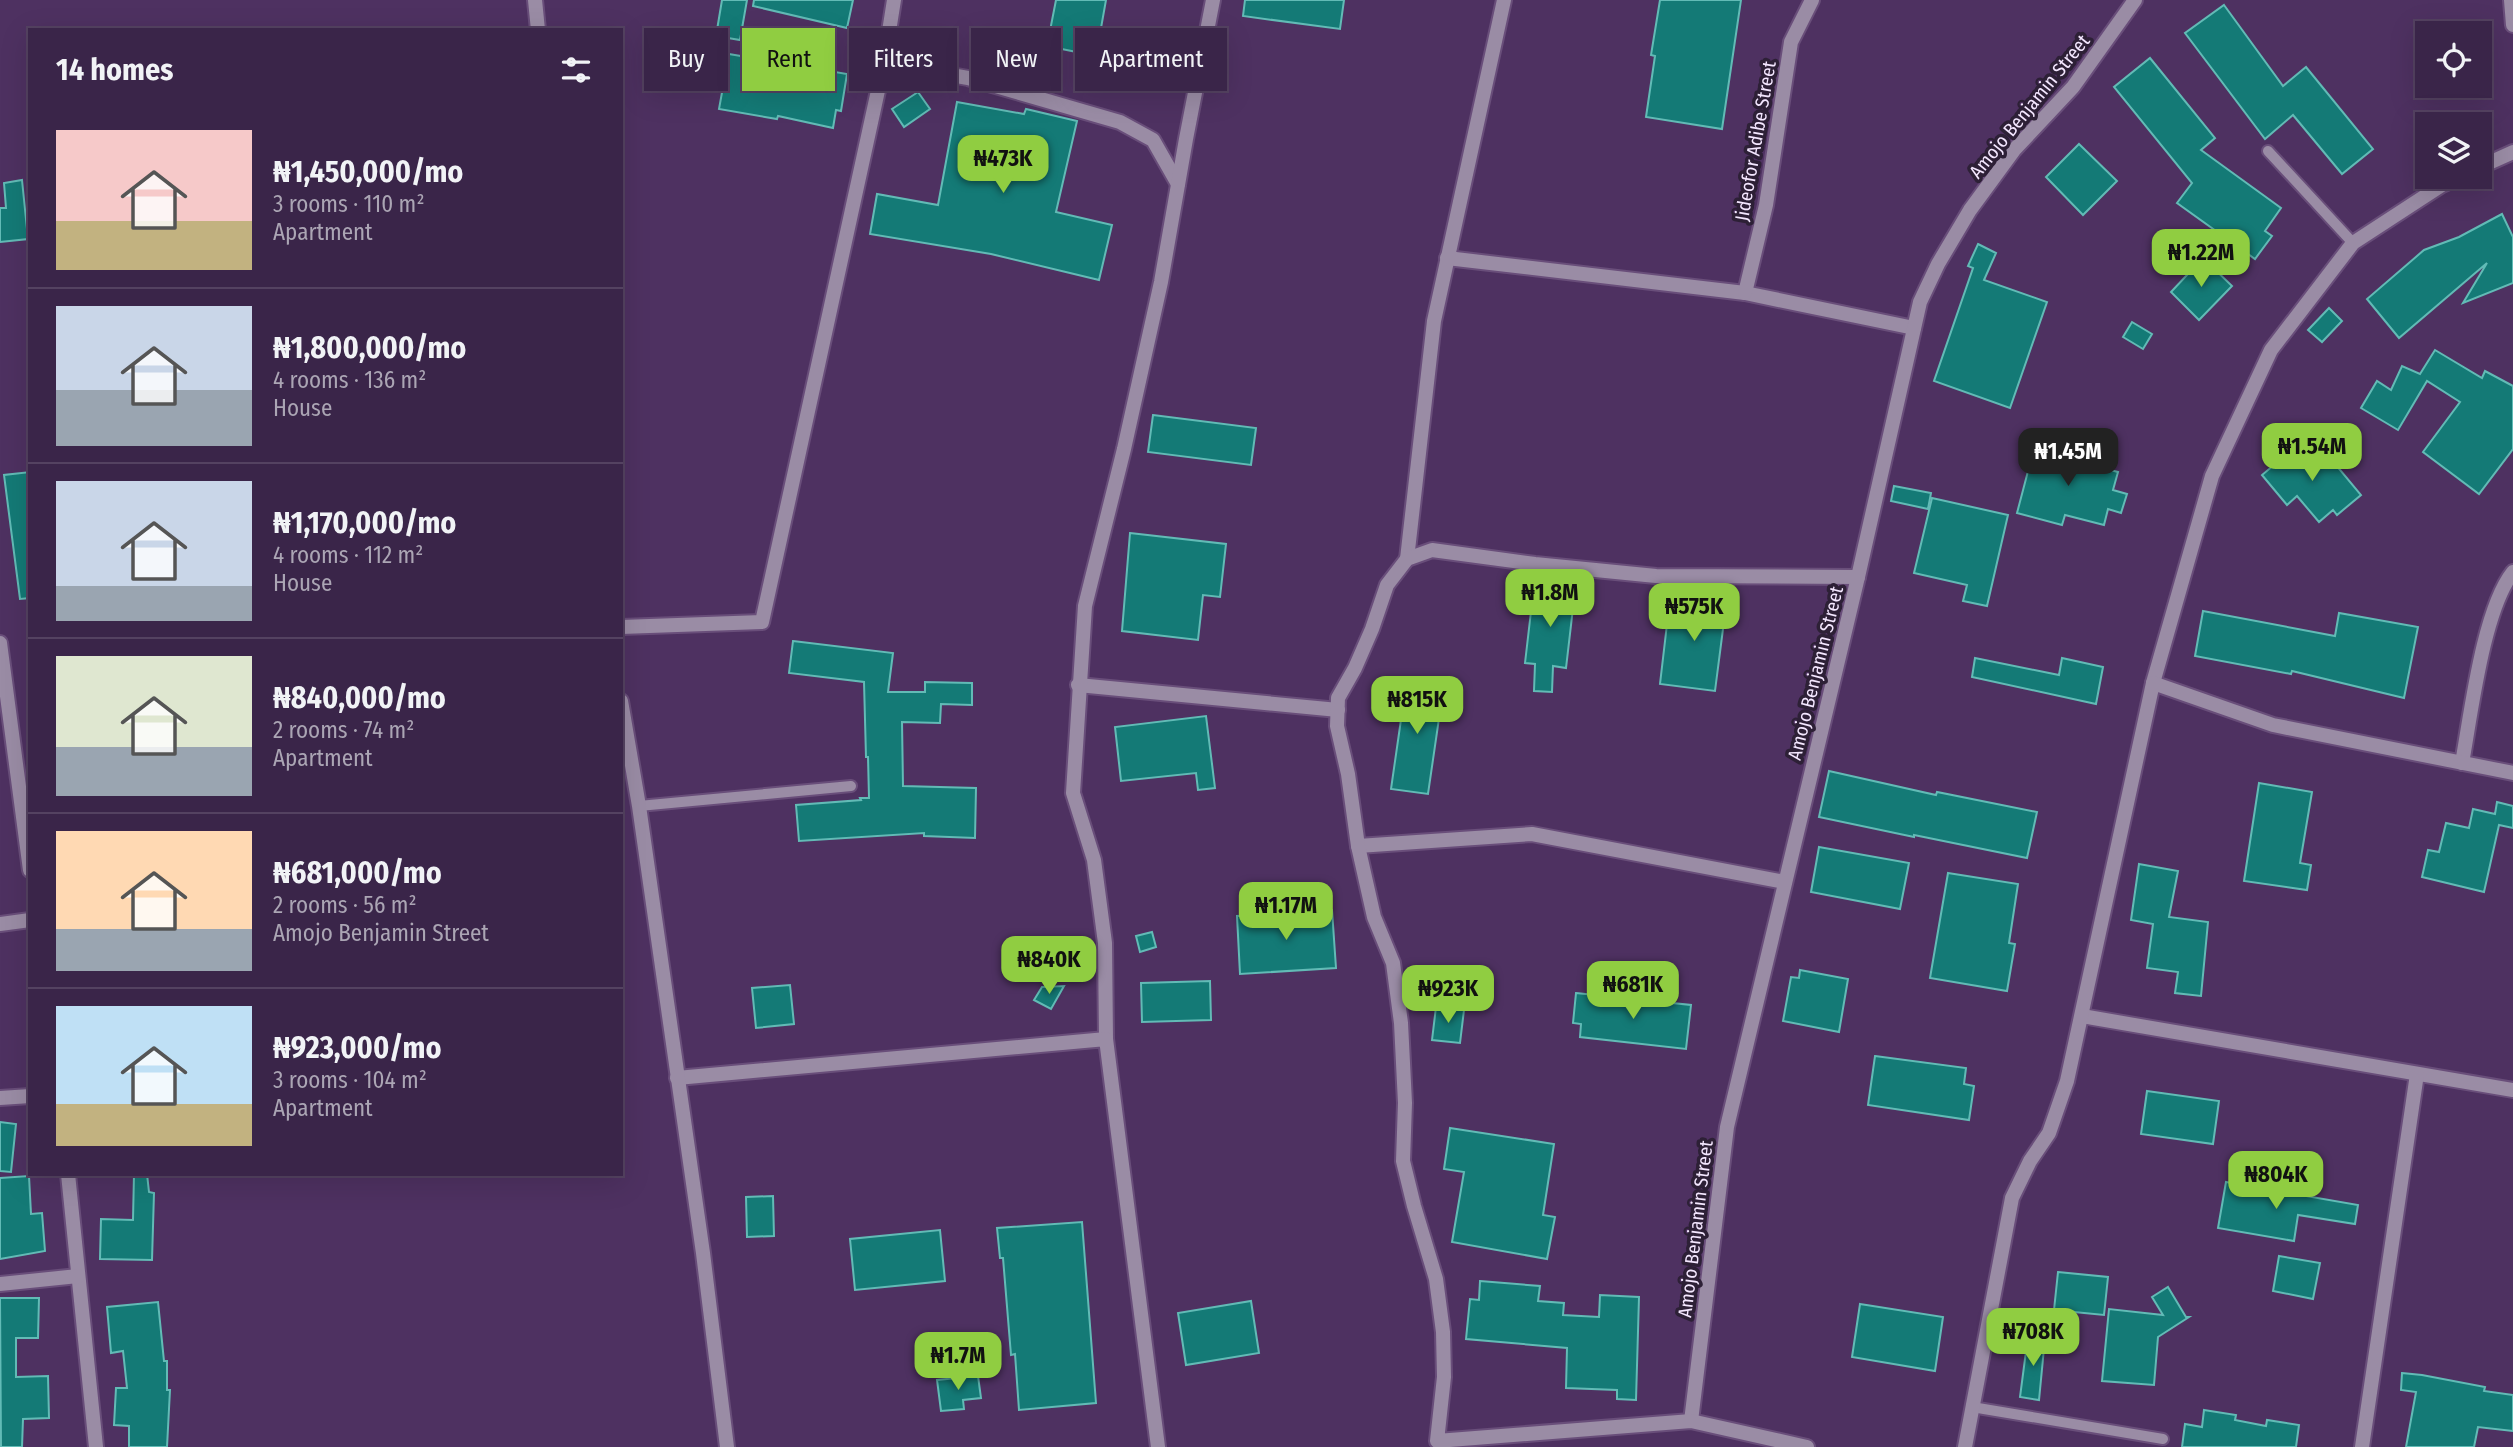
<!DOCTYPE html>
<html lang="en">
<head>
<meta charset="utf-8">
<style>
	:root { --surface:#3a2549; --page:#412d50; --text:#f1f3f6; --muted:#aba5b4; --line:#544261; --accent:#90cd41 }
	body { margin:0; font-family:"Fira Sans Condensed",sans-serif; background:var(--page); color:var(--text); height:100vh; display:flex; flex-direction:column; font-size:26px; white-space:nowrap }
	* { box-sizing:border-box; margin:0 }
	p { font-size:23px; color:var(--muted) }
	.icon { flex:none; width:38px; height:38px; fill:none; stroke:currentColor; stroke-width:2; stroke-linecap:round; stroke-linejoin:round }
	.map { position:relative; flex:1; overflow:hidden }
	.drawer { position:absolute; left:28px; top:28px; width:595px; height:1148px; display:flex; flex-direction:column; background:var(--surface); border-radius:0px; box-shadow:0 7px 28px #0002,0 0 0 2px var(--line) }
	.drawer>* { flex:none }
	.banner { position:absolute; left:644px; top:28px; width:665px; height:63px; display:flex; gap:14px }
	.fabs { position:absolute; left:2415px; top:21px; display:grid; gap:14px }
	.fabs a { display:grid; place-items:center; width:77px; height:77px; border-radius:0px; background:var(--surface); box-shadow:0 7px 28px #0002,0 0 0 2px var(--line); font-size:35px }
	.price { position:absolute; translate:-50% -60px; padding:0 16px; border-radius:14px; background:var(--accent); color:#111; font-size:23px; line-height:46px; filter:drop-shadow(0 2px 4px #0008) }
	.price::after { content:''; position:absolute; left:50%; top:42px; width:21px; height:16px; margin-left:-10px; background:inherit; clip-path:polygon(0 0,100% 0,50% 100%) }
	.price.active { background:#222; color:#fff }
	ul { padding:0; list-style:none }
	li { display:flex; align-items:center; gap:21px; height:175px; padding:0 28px }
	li+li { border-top:2px solid var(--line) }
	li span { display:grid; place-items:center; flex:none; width:196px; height:140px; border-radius:0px; color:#555 }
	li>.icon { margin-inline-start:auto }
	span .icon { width:84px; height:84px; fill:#fffc; stroke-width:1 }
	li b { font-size:30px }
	h2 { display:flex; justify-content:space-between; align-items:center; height:84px; padding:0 28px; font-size:30px }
	.pill { padding:0 24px; border-radius:0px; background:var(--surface); box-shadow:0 7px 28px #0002,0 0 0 2px var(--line); font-size:24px; line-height:63px }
	.pill.active { background:var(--accent); color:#111 }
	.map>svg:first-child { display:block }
</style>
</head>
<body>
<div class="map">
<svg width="2513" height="1447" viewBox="0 0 2513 1447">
	<rect width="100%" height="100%" fill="#4e3161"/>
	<g fill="#147a76" stroke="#62bbb6" stroke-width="2">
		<path d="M722,0H747L740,40L716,36Z"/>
		<path d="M754,0H853L847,28L753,6Z"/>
		<path d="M1056,0H1106L1096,56L1047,46Z"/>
		<path d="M1245,0H1344L1340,29L1243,16Z"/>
		<path d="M1660,0H1741L1722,129L1646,117L1655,56L1651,55Z"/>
		<path d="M2224,5L2283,86L2306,67L2373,149L2342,174L2293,115L2265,139L2185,33Z"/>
		<path d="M729,54L847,74L841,111L836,110L833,128L778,116L777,119L719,109Z"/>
		<path d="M2150,58L2215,138L2201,150L2281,208L2265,231L2272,236L2255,259L2177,203L2192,183L2114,87Z"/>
		<path d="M918,92L930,109L904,127L892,109Z"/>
		<path d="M957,102L1024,114L1026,109L1077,121L1056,212L1112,225L1099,280L991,254L870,234L877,194L938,205Z"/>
		<path d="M2079,144L2117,181L2083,215L2046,177Z"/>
		<path d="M22,180L28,239L0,242V208H6L4,183Z"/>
		<path d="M2502,214L2513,237V283L2463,303L2487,263L2399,338L2367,299L2424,250L2459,237Z"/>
		<path d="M1978,244L1996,253L1984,280L2047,302L2010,408L1934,381L1973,268L1968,266Z"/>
		<path d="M2203,258L2232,286L2199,320L2171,292Z"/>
		<path d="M2329,308L2342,321L2322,342L2308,330Z"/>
		<path d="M2132,322L2152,334L2143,349L2123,337Z"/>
		<path d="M2435,350L2482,378L2485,371L2513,386V449L2479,494L2423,452L2460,402L2427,381L2398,430L2361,408L2377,381L2391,390L2402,366L2420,374Z"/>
		<path d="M1153,415L1256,428L1251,465L1148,452Z"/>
		<path d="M2037,437L2062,444L2058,456L2118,472L2113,490L2127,494L2121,513L2108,509L2104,525L2065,515L2062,525L2017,513Z"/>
		<path d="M2300,443L2316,462L2326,453L2361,495L2337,515L2333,510L2319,522L2297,496L2287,505L2262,475Z"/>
		<path d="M30,472V598L20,599L4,475Z"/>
		<path d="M1894,486L1931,493L1928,509L1891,501Z"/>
		<path d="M1932,498L2008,515L1987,606L1963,601L1967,585L1914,573Z"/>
		<path d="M1130,533L1226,544L1220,597L1203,595L1198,640L1122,631Z"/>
		<path d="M1535,577L1576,582L1566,668L1553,666L1552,692L1534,691L1535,664L1525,663Z"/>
		<path d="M1686,593L1727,598L1715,691L1660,684L1669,607L1685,609Z"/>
		<path d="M2203,611L2335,636L2339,613L2418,627L2404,698L2292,671L2291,674L2195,656Z"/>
		<path d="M793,641L893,653L888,692H925V682L972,683V705L941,704L940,723L902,722L903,786L976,788L975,838L924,836V833L799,841L796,805L861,800L860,798H869L868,757H866L864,682L789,673Z"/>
		<path d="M1975,658L2059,675L2062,658L2103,667L2096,704L1972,677Z"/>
		<path d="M1407,678L1444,684L1428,794L1391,789Z"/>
		<path d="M1206,716L1215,788L1198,790L1196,773L1121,781L1115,727Z"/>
		<path d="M1829,771L1936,795L1937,792L2037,812L2027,858L1914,835V837L1819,817Z"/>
		<path d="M2259,783L2312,792L2300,863L2311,865L2307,890L2244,881Z"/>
		<path d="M2497,802L2513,806V828L2499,825L2484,892L2422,877L2428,850L2439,852L2446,823L2469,828L2473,809L2495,814Z"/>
		<path d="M1819,847L1909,863L1900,909L1811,892Z"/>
		<path d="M2139,864L2178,871L2169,917L2208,922L2201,996L2175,993L2178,972L2147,968L2153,924L2131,920Z"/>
		<path d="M1948,873L2018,884L2009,943L2015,944L2007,991L1930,978Z"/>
		<path d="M1332,910L1336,968L1240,974L1237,916Z"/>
		<path d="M1152,932L1156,947L1140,952L1136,936Z"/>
		<path d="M1800,970L1848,979L1839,1032L1783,1021L1791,977L1799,978Z"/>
		<path d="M1210,981L1211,1020L1142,1022L1141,983Z"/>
		<path d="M790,985L794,1024L756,1028L752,988Z"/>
		<path d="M1064,986L1051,1009L1034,1000L1042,987Z"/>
		<path d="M1576,993L1691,1005L1686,1049L1580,1037L1581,1024L1573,1023Z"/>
		<path d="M1436,1007L1464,1010L1460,1043L1432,1040Z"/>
		<path d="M1875,1056L1966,1068L1964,1084L1974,1086L1969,1120L1868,1105Z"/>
		<path d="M2147,1091L2219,1101L2213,1144L2141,1134Z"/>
		<path d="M0,1122L16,1124L11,1172L0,1171Z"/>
		<path d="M1450,1128L1554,1144L1543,1215L1555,1217L1547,1259L1452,1242L1464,1172L1444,1169Z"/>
		<path d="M134,1174H147L149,1192L154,1193L152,1260L100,1259L101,1219L133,1220Z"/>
		<path d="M29,1176L31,1214L42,1213L45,1251L0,1259V1178Z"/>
		<path d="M2226,1182L2358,1205L2355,1224L2298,1215L2294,1241L2218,1228Z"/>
		<path d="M773,1196L774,1236L747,1237L746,1197Z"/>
		<path d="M1082,1222L1096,1403L1019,1410L1015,1354L1011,1355L1003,1258H1000L997,1228Z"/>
		<path d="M940,1230L945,1281L855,1290L850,1239Z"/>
		<path d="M2279,1256L2320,1263L2313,1299L2273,1291Z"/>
		<path d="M2058,1272L2108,1277L2104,1315L2054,1310Z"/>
		<path d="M1480,1281L1540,1286L1538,1301L1564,1303L1563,1315L1599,1317L1600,1295L1639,1297L1636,1400L1617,1399V1390L1566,1388L1567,1348L1466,1339L1470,1299L1479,1300Z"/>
		<path d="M2168,1287L2186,1317H2189L2158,1337L2154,1385L2102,1381L2109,1309L2163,1315L2152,1297Z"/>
		<path d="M0,1298H39L38,1338H16V1377L48,1376L49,1418L23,1419L22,1447H1Z"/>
		<path d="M1251,1301L1259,1353L1186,1365L1178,1313Z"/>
		<path d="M158,1302L164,1361H167V1390H170L167,1447H129V1426L114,1425L116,1388H127L123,1351L111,1353L107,1307Z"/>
		<path d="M1860,1304L1943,1317L1935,1371L1852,1357Z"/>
		<path d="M2028,1336L2045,1338L2039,1400L2020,1397Z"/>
		<path d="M2402,1373L2422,1375L2485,1387L2484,1391L2513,1395V1431L2478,1427L2474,1447H2406L2416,1392L2401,1390Z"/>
		<path d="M978,1376L981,1398L963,1400L964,1409L941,1411L937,1380Z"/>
		<path d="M2204,1410L2236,1415L2235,1420L2266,1426L2267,1420L2299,1425L2296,1447H2182L2185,1424L2202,1427Z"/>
	</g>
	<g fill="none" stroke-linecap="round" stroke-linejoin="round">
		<defs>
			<g id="service">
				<path d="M2268,151L2353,243"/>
				<path d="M639,806L851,786"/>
				<path d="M1972,1407L2163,1439"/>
			</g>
			<g id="minor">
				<path d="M894,0L884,63L968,78L1120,122L1153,140L1178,184"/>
				<path d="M2511,0L2513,25"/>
				<path d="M2480,167L2513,152"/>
				<path d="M1447,258L1745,293L1914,328"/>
				<path d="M1745,293L1766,205L1791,42L1812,0"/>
				<path d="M1407,559L1434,321L1504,0"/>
				<path d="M621,627L762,622L884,63"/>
				<path d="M0,643L30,870"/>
				<path d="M2153,683L2212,476L2271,350L2353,243L2442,185L2459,177"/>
				<path d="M1078,685L1338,710"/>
				<path d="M2462,763C2471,714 2483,610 2513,572"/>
				<path d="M1358,846L1532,834L1785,882"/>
				<path d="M0,924L30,920"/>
				<path d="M2082,1016L2513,1090"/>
				<path d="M1106,1039L1105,943L1094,860L1073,793L1085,606L1124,449L1161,282L1186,139L1213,0"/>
				<path d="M677,1078L1106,1039L1158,1447"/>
				<path d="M0,1098L30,1096"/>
				<path d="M68,1174L96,1447"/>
				<path d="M0,1284L78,1276"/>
				<path d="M1691,1421L1727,1127L1858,577L1920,302L1938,264L1970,210L2014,150L2073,87L2135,0"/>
				<path d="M1807,1447L1691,1421L1437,1441L1444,1377L1443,1332L1436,1279L1414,1206L1403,1161L1405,1103L1401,1023L1393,963L1374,917L1358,846L1348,774L1337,726L1338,698L1355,668L1372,629L1387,585L1407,559L1432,550L1535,564L1656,576L1858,577"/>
				<path d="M1965,1447L2012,1198L2030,1161L2049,1133L2067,1081L2153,683L2273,725L2513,773"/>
				<path d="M2362,1447L2417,1074"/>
			</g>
			<g id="tertiary">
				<path d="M535,0L538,30"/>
				<path d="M621,701L639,806L703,1253L727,1447"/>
			</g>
		</defs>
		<use href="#service" stroke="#694e7a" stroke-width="14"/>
		<use href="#minor" stroke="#694e7a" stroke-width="18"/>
		<use href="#tertiary" stroke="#694e7a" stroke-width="18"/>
		<use href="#service" stroke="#9a8ca5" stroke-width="10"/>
		<use href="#minor" stroke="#9a8ca5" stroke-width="14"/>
		<use href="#tertiary" stroke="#9a8ca5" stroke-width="14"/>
	</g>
	<g text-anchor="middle" stroke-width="7" stroke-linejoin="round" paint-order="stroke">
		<g font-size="19" fill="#f4e7ff" stroke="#2d2036">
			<text transform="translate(2029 106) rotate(-51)" y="7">Amojo Benjamin Street</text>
			<text transform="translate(1755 141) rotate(-80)" y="7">Jideofor Adibe Street</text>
			<text transform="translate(1815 673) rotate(-76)" y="7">Amojo Benjamin Street</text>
			<text transform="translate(1695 1229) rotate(-83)" y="7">Amojo Benjamin Street</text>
		</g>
	</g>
</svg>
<div class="fabs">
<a><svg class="icon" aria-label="locate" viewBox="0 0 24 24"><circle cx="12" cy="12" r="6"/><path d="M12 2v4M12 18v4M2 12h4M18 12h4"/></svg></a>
<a><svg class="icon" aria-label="layers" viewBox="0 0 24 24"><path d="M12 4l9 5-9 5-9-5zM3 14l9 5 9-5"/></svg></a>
</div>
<b class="price" style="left:1003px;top:195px">₦473K</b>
<b class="price" style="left:2201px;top:289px">₦1.22M</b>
<b class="price" style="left:2312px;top:483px">₦1.54M</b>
<b class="price active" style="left:2068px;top:488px">₦1.45M</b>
<b class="price" style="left:1550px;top:629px">₦1.8M</b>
<b class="price" style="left:1694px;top:643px">₦575K</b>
<b class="price" style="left:1417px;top:736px">₦815K</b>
<b class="price" style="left:1286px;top:942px">₦1.17M</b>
<b class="price" style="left:1049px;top:996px">₦840K</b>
<b class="price" style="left:1633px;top:1021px">₦681K</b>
<b class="price" style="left:1448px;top:1025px">₦923K</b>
<b class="price" style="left:2276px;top:1211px">₦804K</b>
<b class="price" style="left:2033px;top:1368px">₦708K</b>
<b class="price" style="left:958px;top:1392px">₦1.7M</b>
<div class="banner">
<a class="pill">Buy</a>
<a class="pill active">Rent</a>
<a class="pill">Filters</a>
<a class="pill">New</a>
<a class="pill">Apartment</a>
</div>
<section class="drawer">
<h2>14 homes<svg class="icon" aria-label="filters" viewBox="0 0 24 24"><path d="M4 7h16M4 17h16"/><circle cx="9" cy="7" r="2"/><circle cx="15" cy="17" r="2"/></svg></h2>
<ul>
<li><span style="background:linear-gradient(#f6c9c9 65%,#c2b280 0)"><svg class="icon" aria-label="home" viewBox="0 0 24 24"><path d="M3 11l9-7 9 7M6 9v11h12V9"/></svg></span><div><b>₦1,450,000/mo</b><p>3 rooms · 110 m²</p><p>Apartment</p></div></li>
<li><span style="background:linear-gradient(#c9d6e8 60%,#9aa5b1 0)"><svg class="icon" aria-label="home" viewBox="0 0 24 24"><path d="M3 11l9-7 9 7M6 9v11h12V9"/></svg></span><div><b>₦1,800,000/mo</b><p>4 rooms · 136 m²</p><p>House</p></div></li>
<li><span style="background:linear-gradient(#c9d6e8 75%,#9aa5b1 0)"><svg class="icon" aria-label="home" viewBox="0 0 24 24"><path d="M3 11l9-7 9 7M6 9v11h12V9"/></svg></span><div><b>₦1,170,000/mo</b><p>4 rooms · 112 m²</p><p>House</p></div></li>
<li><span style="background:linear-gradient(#dfe7d0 65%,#9aa5b1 0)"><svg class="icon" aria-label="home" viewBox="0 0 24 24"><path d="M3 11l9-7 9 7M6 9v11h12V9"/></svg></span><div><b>₦840,000/mo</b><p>2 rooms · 74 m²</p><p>Apartment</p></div></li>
<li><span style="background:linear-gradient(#ffd9b3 70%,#9aa5b1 0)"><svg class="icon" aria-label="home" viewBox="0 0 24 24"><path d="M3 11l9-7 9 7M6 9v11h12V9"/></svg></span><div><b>₦681,000/mo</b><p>2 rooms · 56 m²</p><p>Amojo Benjamin Street</p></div></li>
<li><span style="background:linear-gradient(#bfe0f5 70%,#c2b280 0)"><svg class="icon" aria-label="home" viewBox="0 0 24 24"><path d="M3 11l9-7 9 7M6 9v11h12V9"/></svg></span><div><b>₦923,000/mo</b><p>3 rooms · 104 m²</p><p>Apartment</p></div></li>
</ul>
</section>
</div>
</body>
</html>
